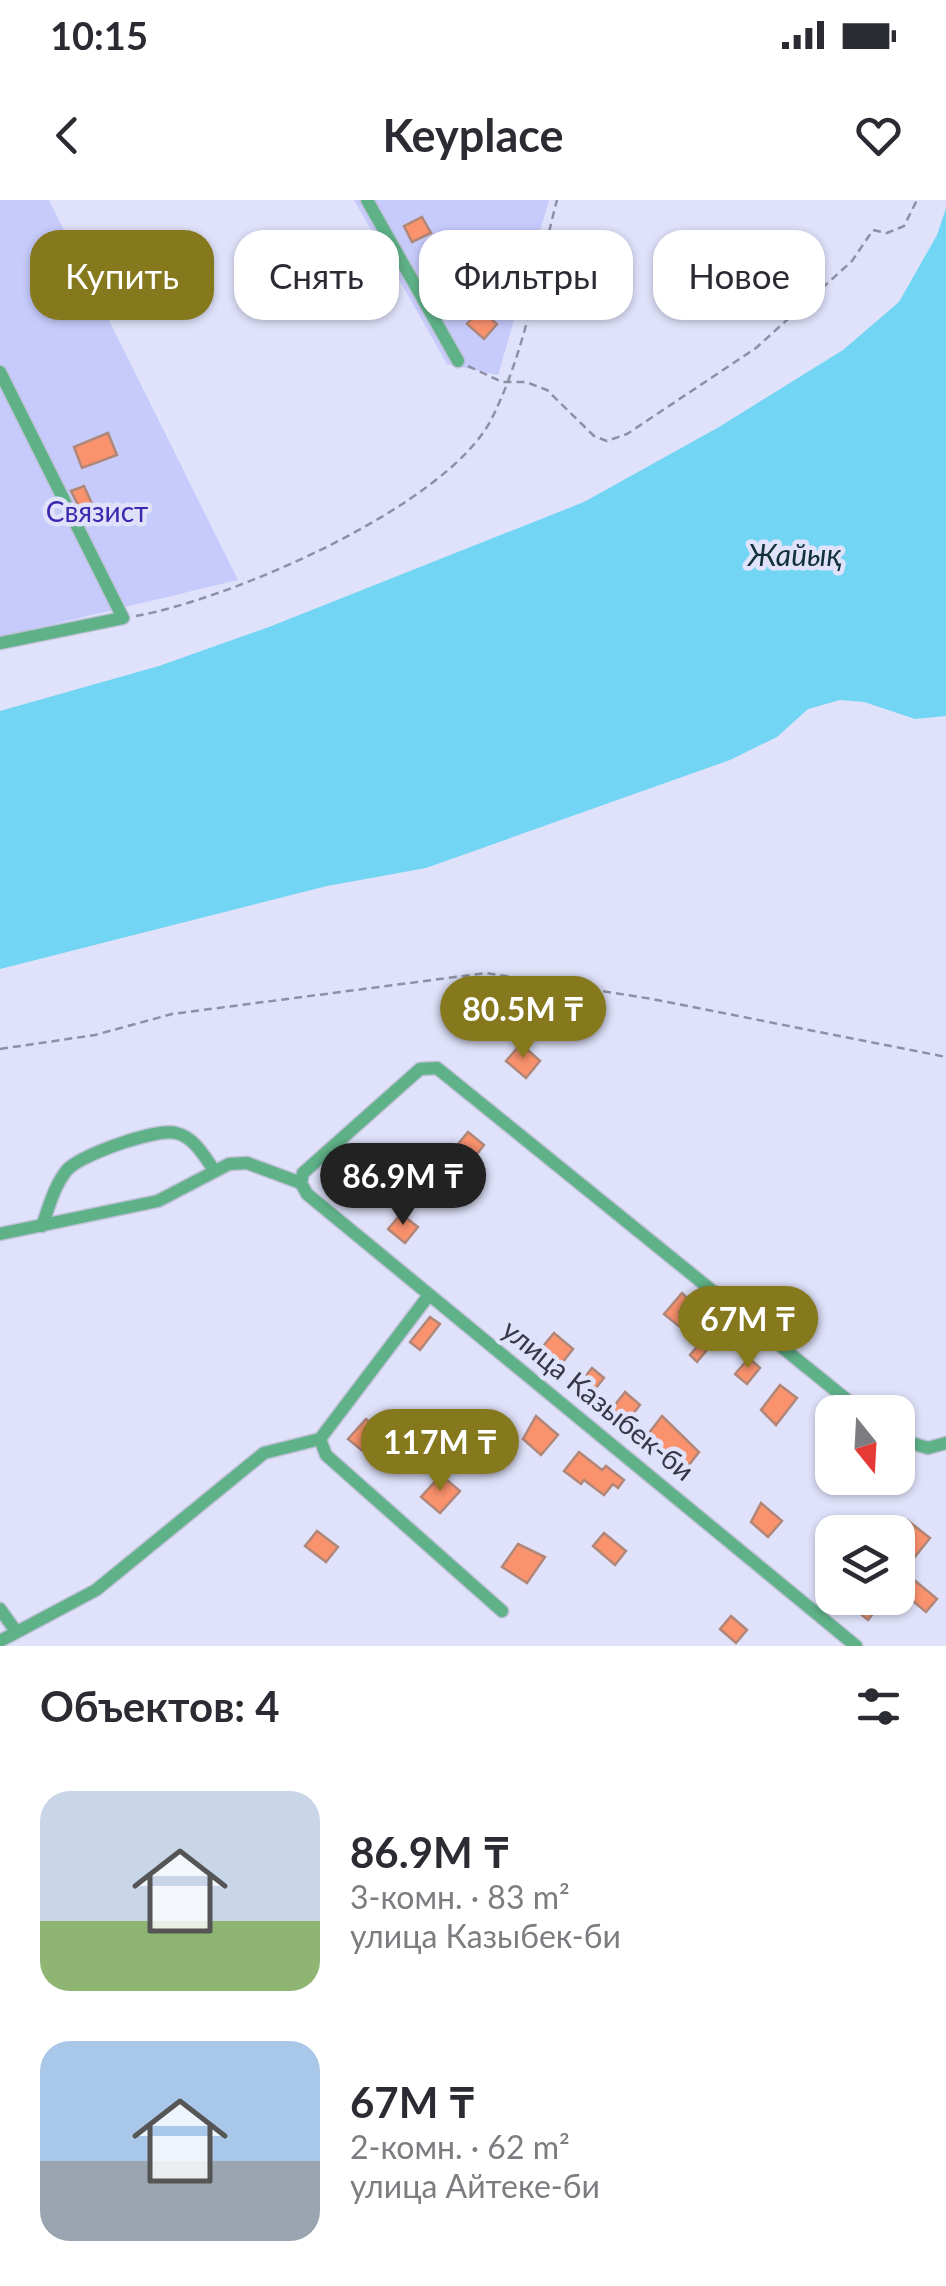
<!DOCTYPE html>
<html lang="ru">
<head>
<meta charset="utf-8">
<style>
	:root { --surface:#fff; --page:#f2f2f3; --text:#2b2b33; --muted:#7c7c81; --accent:#86781c }
	body { margin:0; font-family:Lato,sans-serif; background:var(--page); color:var(--text); height:100vh; display:flex; flex-direction:column; font-size:38px; white-space:nowrap }
	* { box-sizing:border-box; margin:0 }
	p { font-size:32px; color:var(--muted) }
	.icon { flex:none; width:55px; height:55px; fill:none; stroke:currentColor; stroke-width:2; stroke-linecap:round; stroke-linejoin:round }
	.map { position:relative; height:1446px; overflow:hidden }
	.side { display:flex; flex-direction:column; background:var(--surface); flex:1 }
	.side>* { flex:none }
	.hud { position:absolute; left:30px; top:30px; width:888px; height:90px; display:flex; gap:20px }
	.needle { width:65px; rotate:162deg }
	.buttons { position:absolute; left:815px; top:1195px; display:grid; gap:20px }
	.buttons a { display:grid; place-items:center; width:100px; height:100px; border-radius:20px; background:var(--surface); box-shadow:0 2px 8px #0004; font-size:50px }
	.price { position:absolute; translate:-50% -85px; padding:0 22px; border-radius:35px; background:var(--accent); color:#fff; font-size:32px; line-height:65px; filter:drop-shadow(0 2px 5px #0008) }
	.price::after { content:''; position:absolute; left:50%; top:60px; width:30px; height:22px; margin-left:-15px; background:inherit; clip-path:polygon(0 0,100% 0,50% 100%) }
	.price.selected { background:#222; color:#fff }
	ul { padding:0; list-style:none }
	li { display:flex; align-items:center; gap:30px; height:250px; padding:0 40px }
	li span { display:grid; place-items:center; flex:none; width:280px; height:200px; border-radius:30px; color:#555 }
	li>.icon { margin-inline-start:auto }
	span .icon { width:120px; height:120px; fill:#fffc; stroke-width:1 }
	li b { font-size:42px }
	h2 { display:flex; justify-content:space-between; align-items:center; height:120px; padding:0 40px; font-size:42px }
	.pill { padding:0 35px; border-radius:30px; background:var(--surface); box-shadow:0 2px 8px #0004; font-size:35px; line-height:90px }
	.pill.selected { background:var(--accent); color:#fff }
	.status { display:flex; justify-content:space-between; align-items:center; height:70px; padding:0 50px; background:var(--surface); direction:ltr }
	.status svg { height:28px; fill:currentColor }
	header { display:flex; justify-content:space-between; align-items:center; height:130px; padding:0 40px; background:var(--surface); font-size:45px; font-weight:700 }
	.map>svg:first-child { display:block }
</style>
</head>
<body>
<div class="status"><b>10:15</b><svg viewBox="0 0 49 12"><path d="M0 12V9h3v3zM5 12V6h3v6zM10 12V3h3v9zM15 12V0h3v12zM26 1h20v11H26zM47 4h2v5h-2z"/></svg></div>
<header><svg class="icon" aria-label="back" viewBox="0 0 24 24"><path d="M15 5l-7 7 7 7"/></svg>Keyplace<svg class="icon" aria-label="heart" viewBox="0 0 24 24"><path d="M12 20l-8-8c-3-5 5-10 8-4 3-6 11-1 8 4z"/></svg></header>
<div class="map">
<svg width="946" height="1446" viewBox="0 0 946 1446">
	<rect width="100%" height="100%" fill="#dfe2fa"/>
	<g fill="#c6cbfb">
		<path d="M0,0H49L238,380L0,437Z"/>
		<path d="M354,0H549L498,175L447,164Z"/>
	</g>
	<path fill="#72d5f3" d="M946,8V516L915,519L864,502L840,500L808,509L777,537L730,560L426,668L327,686L0,769V511L159,466L269,427L584,302L719,227L843,150L899,102L937,35Z"/>
	<g fill="#fb926e" stroke="#b08778" stroke-width="2.5">
		<path d="M422,17L431,33L412,42L404,26Z"/>
		<path d="M443,57L462,98L443,108L421,69Z"/>
		<path d="M480,109L497,124L484,139L467,124Z"/>
		<path d="M108,233L117,255L82,268L74,247Z"/>
		<path d="M84,286L98,317L86,321L71,291Z"/>
		<path d="M521,844L540,861L526,878L506,861Z"/>
		<path d="M468,932L484,945L470,963L453,950Z"/>
		<path d="M372,954L394,974L375,995L352,975Z"/>
		<path d="M401,1014L418,1027L405,1043L388,1029Z"/>
		<path d="M682,1093L689,1100L679,1112L694,1124L699,1119L717,1138L697,1162L690,1155L700,1143L664,1114Z"/>
		<path d="M430,1117L440,1124L420,1150L410,1142Z"/>
		<path d="M554,1133L573,1149L559,1167L539,1151Z"/>
		<path d="M749,1158L760,1168L747,1184L735,1174Z"/>
		<path d="M592,1168L604,1178L591,1194L579,1184Z"/>
		<path d="M780,1185L797,1198L776,1225L761,1210Z"/>
		<path d="M625,1192L640,1205L625,1224L610,1211Z"/>
		<path d="M536,1216L558,1235L541,1255L523,1239Z"/>
		<path d="M662,1216L699,1252L685,1270L645,1238Z"/>
		<path d="M366,1219L386,1236L369,1256L348,1239Z"/>
		<path d="M579,1252L602,1270L606,1266L624,1280L618,1288L613,1284L604,1295L584,1280L581,1284L564,1271Z"/>
		<path d="M441,1275L460,1291L440,1313L421,1297Z"/>
		<path d="M761,1303L782,1321L768,1337L751,1322Z"/>
		<path d="M907,1320L930,1338L914,1358L898,1345V1331Z"/>
		<path d="M317,1331L338,1347L326,1362L305,1346Z"/>
		<path d="M604,1333L626,1351L615,1365L593,1346Z"/>
		<path d="M518,1344L545,1357L527,1383L502,1367Z"/>
		<path d="M913,1379L937,1399L926,1412L902,1392Z"/>
		<path d="M858,1398H877L882,1402L868,1420L851,1406Z"/>
		<path d="M731,1416L747,1430L736,1443L720,1429Z"/>
	</g>
	<g fill="none" stroke-linecap="round" stroke-linejoin="round">
		<defs>
			<g id="street">
				<path d="M367,0L458,161"/>
				<path d="M0,172L123,418L0,443"/>
				<path d="M42,1026C49,1007 54,986 67,970C80,955 156,928 176,933C194,937 204,956 214,970"/>
				<path d="M0,1034L158,1001L229,964L247,963L301,983"/>
				<path d="M320,1239L326,1255L502,1411"/>
				<path d="M898,1239L928,1248L946,1243"/>
				<path d="M0,1409L15,1430"/>
				<path d="M0,1441L96,1390L264,1253L320,1239L429,1095"/>
				<path d="M856,1446L307,994L301,983L303,973L420,869L437,868L862,1212"/>
			</g>
		</defs>
		<use href="#street" stroke="#bdc0d6" stroke-width="15"/>
		<g stroke="#8e91a5" stroke-width="2.5" stroke-dasharray="8 5" stroke-linecap="butt">
			<path d="M468,166L502,182H526L547,190L594,236L607,241L627,234L756,148L852,61L873,30L887,33L904,26L917,0"/>
			<path d="M136,416C231,399 445,307 491,220C525,153 538,72 557,0"/>
			<path d="M0,849L95,835L172,814L486,773L652,799L946,857"/>
		</g>
		<use href="#street" stroke="#5fb288" stroke-width="12"/>
	</g>
	<g text-anchor="middle" stroke-width="9" stroke-linejoin="round" paint-order="stroke">
		<g font-size="28" fill="#3d27af" stroke="#dfe2fa">
			<text x="97" y="322">Связист</text>
		</g>
		<g font-size="28" fill="#363848" stroke="#dfe2fa">
			<text transform="translate(598 1200) rotate(39)" y="10">улица Казыбек-би</text>
		</g>
		<g font-size="30" font-style="italic" fill="#113039" stroke="#dfe2fa">
			<text x="795" y="366">Жайық</text>
		</g>
	</g>
</svg>
<div class="buttons">
<a><svg class="needle" viewBox="-14 -14 28 28"><path d="M0-13l5 13h-10z" fill="#e53935"/><path d="M0 13l5-13h-10z" fill="#7c7c81"/></svg></a>
<a><svg class="icon" aria-label="layers" viewBox="0 0 24 24"><path d="M12 4l9 5-9 5-9-5zM3 14l9 5 9-5"/></svg></a>
</div>
<b class="price" style="left:523px;top:861px">80.5M ₸</b>
<b class="price selected" style="left:403px;top:1028px">86.9M ₸</b>
<b class="price" style="left:748px;top:1171px">67M ₸</b>
<b class="price" style="left:440px;top:1294px">117M ₸</b>
<div class="hud">
<a class="pill selected">Купить</a>
<a class="pill">Снять</a>
<a class="pill">Фильтры</a>
<a class="pill">Новое</a>
</div>
</div>
<section class="side">
<h2>Объектов: 4<svg class="icon" aria-label="filters" viewBox="0 0 24 24"><path d="M4 7h16M4 17h16"/><circle cx="9" cy="7" r="2"/><circle cx="15" cy="17" r="2"/></svg></h2>
<ul>
<li><span style="background:linear-gradient(#c9d6e8 65%,#8fb573 0)"><svg class="icon" aria-label="home" viewBox="0 0 24 24"><path d="M3 11l9-7 9 7M6 9v11h12V9"/></svg></span><div><b>86.9M ₸</b><p>3-комн. · 83 m²</p><p>улица Казыбек-би</p></div></li>
<li><span style="background:linear-gradient(#a9c7e8 60%,#9aa5b1 0)"><svg class="icon" aria-label="home" viewBox="0 0 24 24"><path d="M3 11l9-7 9 7M6 9v11h12V9"/></svg></span><div><b>67M ₸</b><p>2-комн. · 62 m²</p><p>улица Айтеке-би</p></div></li>
</ul>
</section>
</body>
</html>
